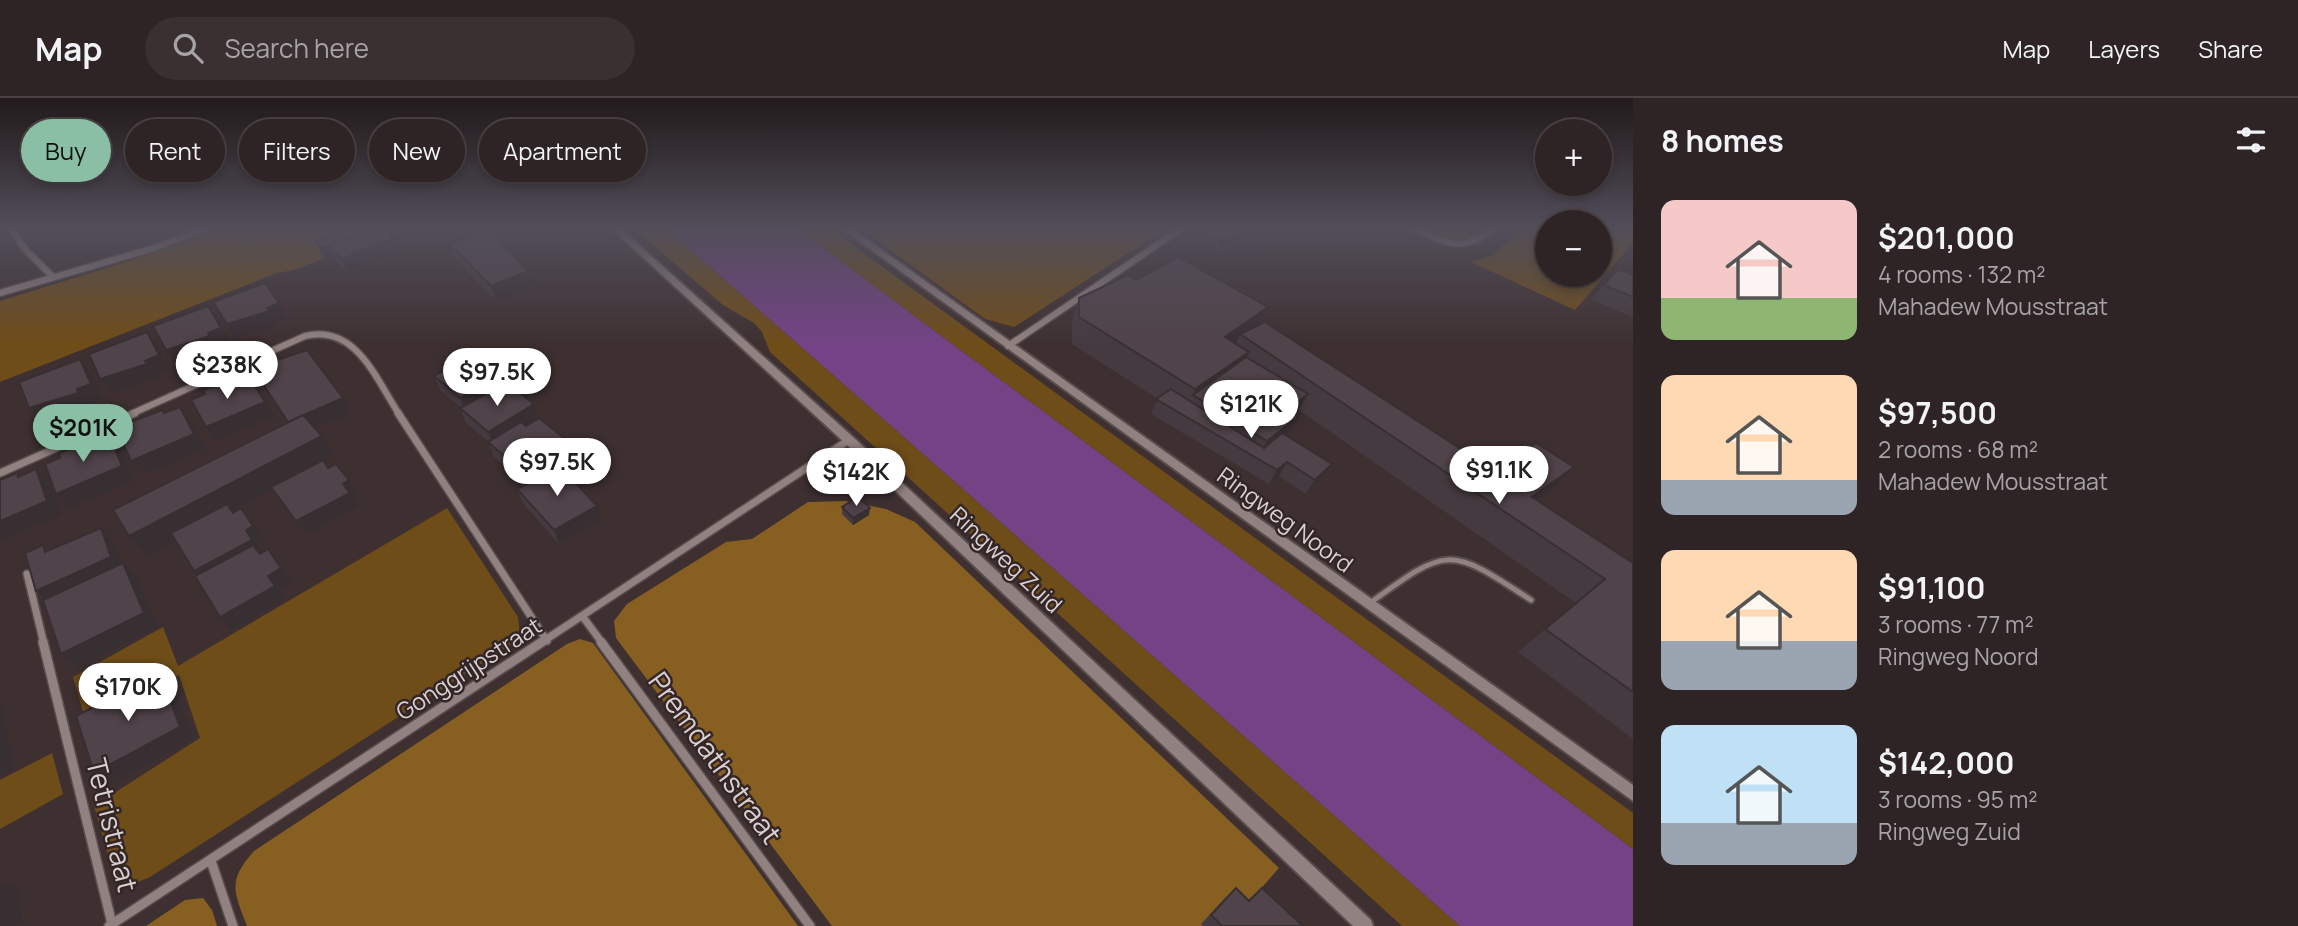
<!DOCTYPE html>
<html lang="en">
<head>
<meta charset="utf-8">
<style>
	:root { --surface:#2e2425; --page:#3a3032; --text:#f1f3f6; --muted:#a7a4a7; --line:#494142; --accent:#8abfa5 }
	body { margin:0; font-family:Manrope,sans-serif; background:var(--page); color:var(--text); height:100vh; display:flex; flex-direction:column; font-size:26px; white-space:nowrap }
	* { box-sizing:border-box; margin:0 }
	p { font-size:23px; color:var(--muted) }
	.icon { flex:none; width:38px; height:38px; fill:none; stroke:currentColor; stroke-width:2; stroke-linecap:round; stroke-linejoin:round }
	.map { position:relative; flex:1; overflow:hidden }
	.drawer { display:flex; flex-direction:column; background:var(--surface); width:665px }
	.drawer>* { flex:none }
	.hud { position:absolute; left:21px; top:21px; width:665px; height:63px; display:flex; gap:14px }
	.fabs { position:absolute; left:1535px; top:21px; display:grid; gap:14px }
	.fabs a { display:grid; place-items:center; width:77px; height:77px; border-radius:50%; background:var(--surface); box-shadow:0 4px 10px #0003,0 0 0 2px var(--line); font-size:35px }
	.price { position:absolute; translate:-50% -60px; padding:0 16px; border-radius:24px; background:#fff; color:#222; font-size:23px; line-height:46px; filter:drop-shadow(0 2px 4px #0008) }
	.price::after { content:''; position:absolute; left:50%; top:42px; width:21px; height:16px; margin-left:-10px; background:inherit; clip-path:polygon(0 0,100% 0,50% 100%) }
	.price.current { background:var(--accent); color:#111 }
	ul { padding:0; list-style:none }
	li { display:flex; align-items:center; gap:21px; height:175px; padding:0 28px }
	li span { display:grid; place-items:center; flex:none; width:196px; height:140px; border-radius:14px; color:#555 }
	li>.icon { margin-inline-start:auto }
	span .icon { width:84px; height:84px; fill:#fffc; stroke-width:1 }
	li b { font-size:30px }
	h2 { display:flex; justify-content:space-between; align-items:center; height:84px; padding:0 28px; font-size:30px }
	.chip { padding:0 24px; border-radius:32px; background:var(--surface); box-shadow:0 4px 10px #0003,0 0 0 2px var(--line); font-size:24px; line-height:63px }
	.chip.current { background:var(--accent); color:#111 }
	header { display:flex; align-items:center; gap:42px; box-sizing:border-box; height:98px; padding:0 35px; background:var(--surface); border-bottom:2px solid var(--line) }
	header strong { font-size:33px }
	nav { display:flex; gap:38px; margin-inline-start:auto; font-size:24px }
	.search { width:490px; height:63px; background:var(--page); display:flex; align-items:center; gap:18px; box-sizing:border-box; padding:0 24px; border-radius:38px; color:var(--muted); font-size:26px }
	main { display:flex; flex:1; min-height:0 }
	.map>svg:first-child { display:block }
</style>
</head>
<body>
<header>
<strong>Map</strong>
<div class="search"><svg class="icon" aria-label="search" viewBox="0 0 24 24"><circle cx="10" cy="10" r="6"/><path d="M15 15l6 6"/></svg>Search here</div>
<nav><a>Map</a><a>Layers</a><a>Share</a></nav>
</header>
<main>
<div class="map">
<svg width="1633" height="828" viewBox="0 0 1633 828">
	<rect width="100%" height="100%" fill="#3e3031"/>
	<g fill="#6f4d19">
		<path d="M221,130H405L294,172L277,175L0,284V203L126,164Z"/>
		<path d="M633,130H666L1460,828H1402L770,254L762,234L754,225L723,207Z"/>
		<path d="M796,130H829L1633,715V751Z"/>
		<path d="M860,130H1167L1014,229L985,221Z"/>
		<path d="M1423,130H1502L1478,148L1452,143Z"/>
		<path d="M1521,130H1547V177H1600V130H1633V145L1575,212L1471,164L1492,158Z"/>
		<path d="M447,410L518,519L520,536L513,545L150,779L133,786L121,784L113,774L94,708L200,640L179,577L86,624L73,579L163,529L178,568Z"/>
		<path d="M52,655L63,696L0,731V682Z"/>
	</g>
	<g fill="#876021">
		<path d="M846,403L886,411L915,424L1279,770L1228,828H832L616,540L614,523L627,506L726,444L752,441L808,404Z"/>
		<path d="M580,541L593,545L798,828H247C234,794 227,783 254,753L567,546Z"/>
		<path d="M203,800L212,812L217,828H146L185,802Z"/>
	</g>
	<path fill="#744386" d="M666,130H796L1633,751V828H1460Z"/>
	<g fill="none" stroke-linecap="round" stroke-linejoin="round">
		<defs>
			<path id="service" d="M1370,505C1448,448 1449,448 1531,502"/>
			<g id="minor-far2">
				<path d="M11,130L24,150L52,178"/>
				<path d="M1414,130C1447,146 1463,155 1495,130"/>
				<path d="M0,195L154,150L206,130"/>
				<path d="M1008,248L1182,130"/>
				<path d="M131,316L305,238C356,226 376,281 399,316"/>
			</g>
			<g id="minor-far1">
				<path d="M398,315L547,543"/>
				<path d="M0,375L135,315"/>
				<path d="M27,476L44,546"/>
				<path d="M583,519L603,546"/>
				<path d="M539,546L849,342"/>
			</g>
			<g id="minor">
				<path d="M43,544L112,826"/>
				<path d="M601,544L810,828"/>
				<path d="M211,763L233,828"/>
				<path d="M109,828L542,544"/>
			</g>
			<g id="tertiary">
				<path d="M611,130H620L853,339L1371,822L1373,828H1353L845,345Z"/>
				<path d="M841,130H851L1633,687V703Z"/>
			</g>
		</defs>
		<use href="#service" stroke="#574c4c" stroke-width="9"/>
		<use href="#minor-far2" stroke="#574c4c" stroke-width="9"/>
		<use href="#minor-far1" stroke="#574c4c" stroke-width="10"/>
		<use href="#minor" stroke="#574c4c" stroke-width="12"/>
		<use href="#tertiary" stroke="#574c4c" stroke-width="4"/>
		<use href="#service" stroke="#918181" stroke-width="5"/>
		<use href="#minor-far2" stroke="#918181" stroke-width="6"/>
		<use href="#minor-far1" stroke="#918181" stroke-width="7"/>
		<use href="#minor" stroke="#918181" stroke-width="9"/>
		<use href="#tertiary" fill="#918181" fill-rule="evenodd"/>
	</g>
	<g fill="#453a3f">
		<path d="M390,133L398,154L348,175L335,162L329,165L322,158L316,144L345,141Z"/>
		<path d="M1205,135L1240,139L1220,152L1202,142Z"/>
		<path d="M450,146L533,188L496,203L455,160Z"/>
		<path d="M1633,177V219L1592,202L1604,187Z"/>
		<path d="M1079,200L1268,209L1259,227L1495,373L1550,394L1538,403L1633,465V641L1518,554L1576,505L1299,312L1295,317L1287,338L1332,366L1322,380L1306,396L1279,378L1269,386L1151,316L1158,301L1072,246V226Z"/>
		<path d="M470,264L506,274L510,288L568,354L523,384L494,359L489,344L466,325L460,310H461L440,292L434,278Z"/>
		<path d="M517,391L601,422L559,446L523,405Z"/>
		<path d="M842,409L869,417L853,427L842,416Z"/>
		<path d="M1236,790L1248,802L1262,790L1303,828H1203L1201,826L1225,800Z"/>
	</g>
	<g fill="#382f33">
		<path d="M18,130H53L26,140Z"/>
		<path d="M1243,132L1240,139L1220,152L1223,144Z"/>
		<path d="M390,133L398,154L348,175L341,161Z"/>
		<path d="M329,148L335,162L329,165L322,151Z"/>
		<path d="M528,173L533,188L496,203L491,188Z"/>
		<path d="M279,205L287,220L276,224L278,228L236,240L227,226Z"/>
		<path d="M208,208L230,244L218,249L220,253L176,266L166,252L208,235Z"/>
		<path d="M1268,209L1255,235L1240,236L1234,251L1225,239Z"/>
		<path d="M147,234L157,249L169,272L156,277L158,281L112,295L100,281L145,263Z"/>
		<path d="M1249,254L1237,280L1193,297L1195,291Z"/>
		<path d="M80,261L92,276L103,300L89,306L90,309L42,325L29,310L77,291Z"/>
		<path d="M506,274L511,288L466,314L460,300Z"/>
		<path d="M249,278L274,318L216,343L206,329Z"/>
		<path d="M1308,296L1296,317L1275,333L1287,312Z"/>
		<path d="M343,300L350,315L298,339L289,325Z"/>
		<path d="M534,306L539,320L494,348L488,334Z"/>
		<path d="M180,309L190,323L205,351L143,377L131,363Z"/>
		<path d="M1298,319L1286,339L1258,361L1267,343Z"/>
		<path d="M322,338L334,358L232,412L238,420L232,413L148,457L129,438Z"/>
		<path d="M110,339L122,353L135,382L70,410L56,396Z"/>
		<path d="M564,340L568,354L523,384L518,370Z"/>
		<path d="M1287,364L1279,378L1269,386L1277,372Z"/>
		<path d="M1332,366L1322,380L1306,396L1315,382Z"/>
		<path d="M1574,369L1550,394L1514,420L1532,399Z"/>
		<path d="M36,371L50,386L61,417L0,443V423Z"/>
		<path d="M349,382L358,396L353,399L358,409L306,437L296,423L343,386Z"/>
		<path d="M597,408L601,422L559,446L554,432Z"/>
		<path d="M241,410L264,442L257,446L263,456L206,486L194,473L246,432Z"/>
		<path d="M870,410L869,417L853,427V420Z"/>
		<path d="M101,430L114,444L125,473L52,507L36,493Z"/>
		<path d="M268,451L292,484L279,492L285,502L232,532L220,519L268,478Z"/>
		<path d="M123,465L137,479L158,529L77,569L61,556Z"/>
		<path d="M159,573L173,586L194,641L111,687L94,675Z"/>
		<path d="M0,602L15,671L0,678Z"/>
		<path d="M0,783L17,791L23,824L15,828H0Z"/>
	</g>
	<g fill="#504349" stroke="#382f33" stroke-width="2">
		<path d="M374,130H386L390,133L387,134L392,140L341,161L329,148L322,151L316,144L339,135L345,141Z"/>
		<path d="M1213,130H1239L1243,132L1223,144L1205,135Z"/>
		<path d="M487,132L528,173L491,188L450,146Z"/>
		<path d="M1178,159L1268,209L1225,239L1249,254L1195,291L1079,219V200L1128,177L1136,182Z"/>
		<path d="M1618,171L1633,177V199L1604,187Z"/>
		<path d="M265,185L279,205L267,210L270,213L227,226L213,204Z"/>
		<path d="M208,208L221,230L208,235L210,238L166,252L153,228Z"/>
		<path d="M1265,224L1495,373L1536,345L1574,369L1532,399L1633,465V594L1545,531L1605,481L1240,236Z"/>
		<path d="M147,234L159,257L145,263L147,266L100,281L89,256Z"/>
		<path d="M307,252L343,300L288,324L255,274L268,269L265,266Z"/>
		<path d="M483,256L506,274L460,300L434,278L466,260L470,264Z"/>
		<path d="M1246,259L1308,296L1287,312L1298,319L1267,343L1193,297Z"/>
		<path d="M80,261L91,286L77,291L78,295L29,310L19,284Z"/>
		<path d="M249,278L265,304L206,329L191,302L205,296L203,292Z"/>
		<path d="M510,287L534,306L488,334L460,310L493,292L497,295Z"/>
		<path d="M1171,291L1264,350L1282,335L1332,366L1315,382L1287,364L1277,372L1156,301Z"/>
		<path d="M180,309L194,336L131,363L118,334L133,328L131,324L162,312L164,315Z"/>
		<path d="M303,317L322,338L129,438L113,412Z"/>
		<path d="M539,320L564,340L518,370L488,344L521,324L526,328Z"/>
		<path d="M110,339L122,368L56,396L45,366L60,360L59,355L92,342L93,346Z"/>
		<path d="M323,362L328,370L336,366L349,382L343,386L350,395L296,423L271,389Z"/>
		<path d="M560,368L597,408L554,432L517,391Z"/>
		<path d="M36,371L47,403L0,423V382L17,375L18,379Z"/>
		<path d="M858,399L870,410L853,420L842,409Z"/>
		<path d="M227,406L233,415L241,410L253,428L246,432L252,442L194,473L171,435Z"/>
		<path d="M101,430L111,459L36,493L25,455L43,447L45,454Z"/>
		<path d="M253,447L260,456L268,451L281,470L268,478L275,488L220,519L195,478Z"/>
		<path d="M123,465L144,515L61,556L43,502Z"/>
		<path d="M159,573L180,629L94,675L76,618L103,604L104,609L137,591L135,585Z"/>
		<path d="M1236,790L1249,803L1262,790L1303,828H1222L1211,817Z"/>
	</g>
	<linearGradient id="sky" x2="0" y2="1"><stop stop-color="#221a1b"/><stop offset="0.53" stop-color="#524e5a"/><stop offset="1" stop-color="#524e5a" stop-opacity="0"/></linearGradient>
	<rect width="1633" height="246" fill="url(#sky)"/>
	<g text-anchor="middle" stroke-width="5" stroke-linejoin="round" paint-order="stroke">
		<g font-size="23" fill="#d9d0d0" stroke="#342627">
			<text transform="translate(1285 422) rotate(36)" y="8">Ringweg Noord</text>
			<text transform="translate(1006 462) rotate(43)" y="8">Ringweg Zuid</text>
			<text transform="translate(469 571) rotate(-33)" y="8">Gonggrijpstraat</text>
		</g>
		<g font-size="28" fill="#d9d0d0" stroke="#342627">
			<text transform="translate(715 660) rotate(54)" y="10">Premdathstraat</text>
			<text transform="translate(112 727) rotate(76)" y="10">Tetristraat</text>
		</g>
	</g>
</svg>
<div class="fabs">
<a>+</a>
<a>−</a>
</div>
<b class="price" style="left:227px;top:303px">$238K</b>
<b class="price" style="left:497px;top:310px">$97.5K</b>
<b class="price" style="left:1251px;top:342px">$121K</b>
<b class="price current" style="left:83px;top:366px">$201K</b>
<b class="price" style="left:557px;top:400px">$97.5K</b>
<b class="price" style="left:1499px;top:408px">$91.1K</b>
<b class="price" style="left:856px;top:410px">$142K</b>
<b class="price" style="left:128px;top:625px">$170K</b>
<div class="hud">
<a class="chip current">Buy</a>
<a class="chip">Rent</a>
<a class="chip">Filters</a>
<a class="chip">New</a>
<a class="chip">Apartment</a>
</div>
</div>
<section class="drawer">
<h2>8 homes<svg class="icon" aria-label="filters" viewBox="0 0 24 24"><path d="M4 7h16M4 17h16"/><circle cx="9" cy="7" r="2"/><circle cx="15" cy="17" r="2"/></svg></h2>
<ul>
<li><span style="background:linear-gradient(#f6c9c9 70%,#8fb573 0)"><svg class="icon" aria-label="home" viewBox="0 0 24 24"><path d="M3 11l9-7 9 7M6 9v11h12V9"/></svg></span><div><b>$201,000</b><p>4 rooms · 132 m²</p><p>Mahadew Mousstraat</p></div></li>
<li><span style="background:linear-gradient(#ffd9b3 75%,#9aa5b1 0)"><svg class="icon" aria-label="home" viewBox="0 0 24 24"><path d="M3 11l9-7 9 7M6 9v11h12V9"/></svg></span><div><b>$97,500</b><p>2 rooms · 68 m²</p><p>Mahadew Mousstraat</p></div></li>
<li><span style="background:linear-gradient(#ffd9b3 65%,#9aa5b1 0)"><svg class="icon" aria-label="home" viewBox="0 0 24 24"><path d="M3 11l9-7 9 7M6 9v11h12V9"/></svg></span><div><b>$91,100</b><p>3 rooms · 77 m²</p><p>Ringweg Noord</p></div></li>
<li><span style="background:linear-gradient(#bfe0f5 70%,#9aa5b1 0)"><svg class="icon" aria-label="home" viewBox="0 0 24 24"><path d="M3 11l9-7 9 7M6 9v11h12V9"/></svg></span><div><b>$142,000</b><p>3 rooms · 95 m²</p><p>Ringweg Zuid</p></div></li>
</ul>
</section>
</main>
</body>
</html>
